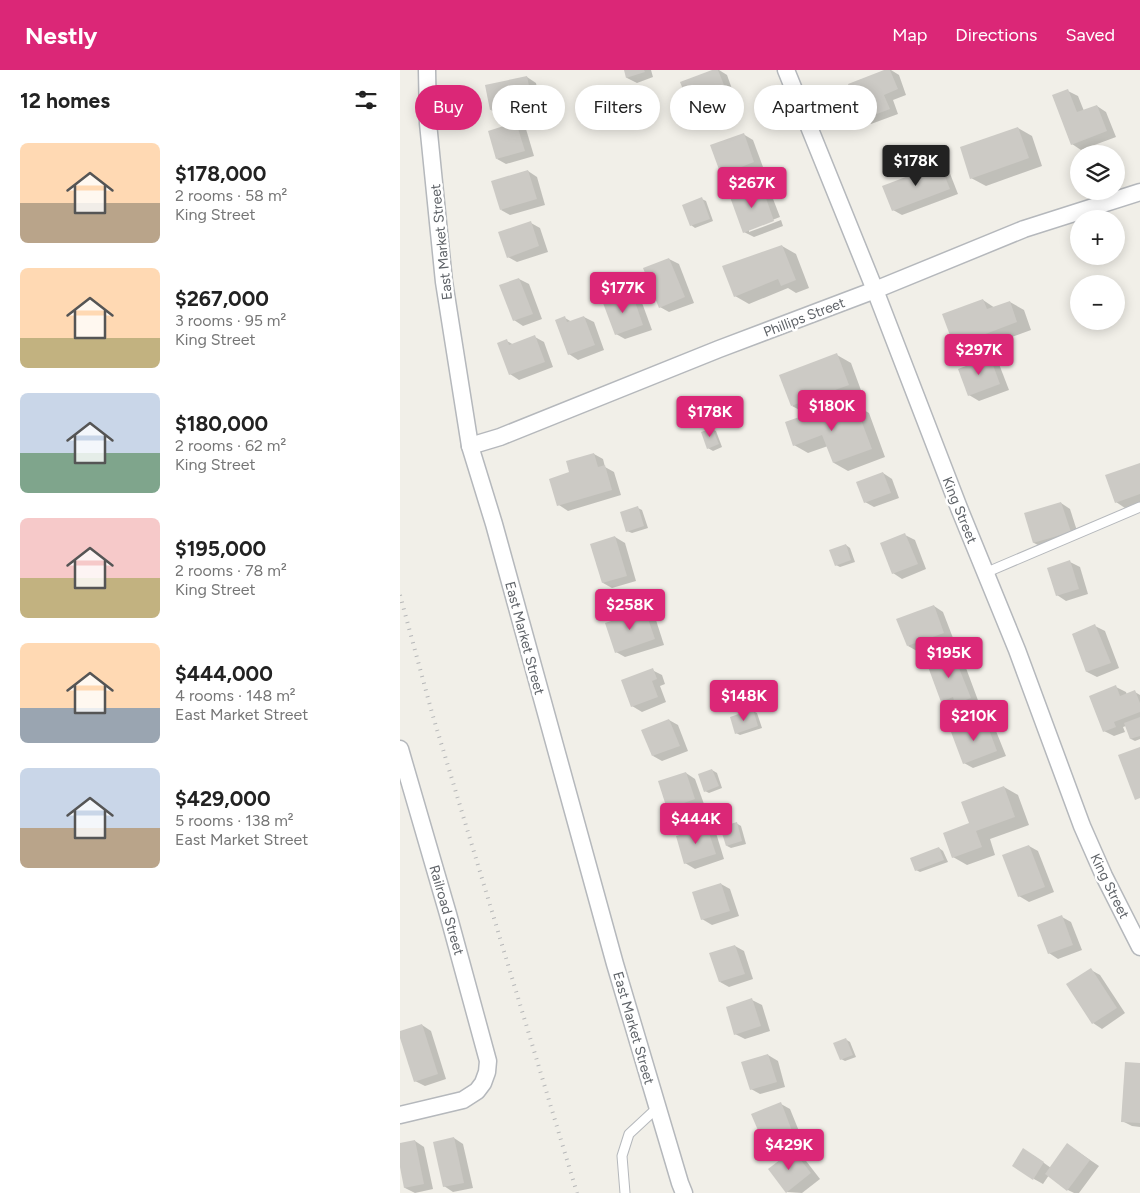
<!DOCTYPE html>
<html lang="en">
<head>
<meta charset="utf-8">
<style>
	:root { --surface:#fff; --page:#f6f6f6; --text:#222; --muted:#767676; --accent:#db2777 }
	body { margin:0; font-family:Figtree,sans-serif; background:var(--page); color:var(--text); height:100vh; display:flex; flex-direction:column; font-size:19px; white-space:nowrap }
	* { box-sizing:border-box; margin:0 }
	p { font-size:16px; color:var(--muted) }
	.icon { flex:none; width:28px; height:28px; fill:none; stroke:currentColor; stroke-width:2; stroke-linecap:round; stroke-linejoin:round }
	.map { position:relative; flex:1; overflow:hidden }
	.sheet { display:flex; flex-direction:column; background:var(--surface); width:400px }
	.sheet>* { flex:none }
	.guide { position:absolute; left:15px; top:15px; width:475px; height:45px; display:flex; gap:10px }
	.tools { position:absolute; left:670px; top:75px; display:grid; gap:10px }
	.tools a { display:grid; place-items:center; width:55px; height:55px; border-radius:50%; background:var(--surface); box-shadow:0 2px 12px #0003; font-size:25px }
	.price { position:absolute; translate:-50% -42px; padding:0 11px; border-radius:5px; background:var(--accent); color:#fff; font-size:16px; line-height:32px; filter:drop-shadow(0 1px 2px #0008) }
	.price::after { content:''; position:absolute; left:50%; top:30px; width:15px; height:11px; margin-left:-8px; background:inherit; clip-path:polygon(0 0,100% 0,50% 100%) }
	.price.active { background:#222; color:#fff }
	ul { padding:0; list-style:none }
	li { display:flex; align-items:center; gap:15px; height:125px; padding:0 20px }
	li span { display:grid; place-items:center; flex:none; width:140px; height:100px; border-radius:8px; color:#555 }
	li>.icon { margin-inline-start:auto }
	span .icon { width:60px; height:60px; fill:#fffc; stroke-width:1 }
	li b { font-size:21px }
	h2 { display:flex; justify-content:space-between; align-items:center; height:60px; padding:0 20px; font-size:21px }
	.tag { padding:0 18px; border-radius:22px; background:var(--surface); box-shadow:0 2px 12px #0003; font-size:18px; line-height:45px }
	.tag.active { background:var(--accent); color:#fff }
	header { display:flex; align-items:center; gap:30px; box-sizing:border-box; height:70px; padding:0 25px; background:var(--accent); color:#fff }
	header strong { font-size:24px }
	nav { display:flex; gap:28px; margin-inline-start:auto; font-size:18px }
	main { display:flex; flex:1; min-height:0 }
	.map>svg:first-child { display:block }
</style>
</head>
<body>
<header>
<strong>Nestly</strong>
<nav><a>Map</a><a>Directions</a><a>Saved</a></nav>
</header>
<main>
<section class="sheet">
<h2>12 homes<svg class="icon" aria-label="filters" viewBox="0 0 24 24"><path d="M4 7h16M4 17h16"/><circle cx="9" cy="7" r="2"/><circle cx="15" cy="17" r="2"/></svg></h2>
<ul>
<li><span style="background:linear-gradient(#ffd9b3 60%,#b9a48a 0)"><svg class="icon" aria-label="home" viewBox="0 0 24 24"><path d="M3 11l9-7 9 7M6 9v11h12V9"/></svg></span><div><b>$178,000</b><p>2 rooms · 58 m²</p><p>King Street</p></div></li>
<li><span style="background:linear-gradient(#ffd9b3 70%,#c2b280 0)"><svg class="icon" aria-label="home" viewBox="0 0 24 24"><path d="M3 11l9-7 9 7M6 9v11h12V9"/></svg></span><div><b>$267,000</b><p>3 rooms · 95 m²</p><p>King Street</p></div></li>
<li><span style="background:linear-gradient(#c9d6e8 60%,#7fa58c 0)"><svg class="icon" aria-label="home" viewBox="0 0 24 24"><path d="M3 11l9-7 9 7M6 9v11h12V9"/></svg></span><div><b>$180,000</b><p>2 rooms · 62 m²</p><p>King Street</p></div></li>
<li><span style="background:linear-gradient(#f6c9c9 60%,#c2b280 0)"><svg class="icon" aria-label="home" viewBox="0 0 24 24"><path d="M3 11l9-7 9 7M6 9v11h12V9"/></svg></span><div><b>$195,000</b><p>2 rooms · 78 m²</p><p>King Street</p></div></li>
<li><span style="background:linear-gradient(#ffd9b3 65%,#9aa5b1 0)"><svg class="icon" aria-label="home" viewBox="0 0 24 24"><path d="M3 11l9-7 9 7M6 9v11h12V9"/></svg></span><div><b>$444,000</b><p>4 rooms · 148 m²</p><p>East Market Street</p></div></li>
<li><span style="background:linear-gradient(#c9d6e8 60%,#b9a48a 0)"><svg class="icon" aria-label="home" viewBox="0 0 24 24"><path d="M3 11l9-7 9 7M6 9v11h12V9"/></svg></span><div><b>$429,000</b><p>5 rooms · 138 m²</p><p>East Market Street</p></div></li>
</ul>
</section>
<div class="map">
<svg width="740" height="1123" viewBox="0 0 740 1123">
	<rect width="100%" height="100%" fill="#f1efe8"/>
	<g fill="#0003">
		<path d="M225,0H251L253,7L237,13L227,8Z"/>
		<path d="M315,0H319L327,5L336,30L301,44L292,38Z"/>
		<path d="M487,0H491L499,5L506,25L493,30L498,44L471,54L462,49Z"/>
		<path d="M127,7L136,13L141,36L101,45L91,40Z"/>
		<path d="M668,21L678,26L684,41L697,36L706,42L716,67L681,80L672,74Z"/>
		<path d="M116,54L126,59L134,86L106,94L97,89Z"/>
		<path d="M618,58L632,66L642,96L586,116L571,108Z"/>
		<path d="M343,64L353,70L363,97L331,109L322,104Z"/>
		<path d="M540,95L549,101L558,124L502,145L493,140Z"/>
		<path d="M128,101L137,107L145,135L110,145L101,140Z"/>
		<path d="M360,116L370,121L380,147L349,159V162L381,150L383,156L354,167L344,162Z"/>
		<path d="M302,129L306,131L313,151L295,158L291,155Z"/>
		<path d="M131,153L140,158L148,182L117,192L108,187Z"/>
		<path d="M382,176L396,184L409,218L396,223L388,218L349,234L335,226Z"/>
		<path d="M269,189L279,194L294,233L269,242L260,237Z"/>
		<path d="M119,209L129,214L142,249L123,256L114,250Z"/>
		<path d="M232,225L241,230L252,260L225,269L216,264Z"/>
		<path d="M583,230L595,238L610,232L624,240L631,260L569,283L555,275Z"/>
		<path d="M184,247L194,252L204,280L178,290L169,284L165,248L172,252Z"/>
		<path d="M135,267L144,272L153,297L119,310L110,304L107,271L114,275Z"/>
		<path d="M437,285L451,293L462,323L422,338L441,349L455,335L469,343L485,387L448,401L434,393L428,376L408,383L394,375L409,345L392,336Z"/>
		<path d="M590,288L599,294L609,320L579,331L569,325L560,299Z"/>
		<path d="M312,359L316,361L322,377L313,381L308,378Z"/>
		<path d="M194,384L203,389L205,397L214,402L221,425L168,441L159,435L171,403Z"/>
		<path d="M740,394V432L725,438L716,432Z"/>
		<path d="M483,403L492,409L499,428L474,437L465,432Z"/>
		<path d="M661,433L670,439L679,467L644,478L634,473L626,444Z"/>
		<path d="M238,438L242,440L248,458L232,463L227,461Z"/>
		<path d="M505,465L515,470L526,499L502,509L493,503Z"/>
		<path d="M215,467L225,473L236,511L212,518L203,513Z"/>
		<path d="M446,475L450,478L455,492L440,497L436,495Z"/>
		<path d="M670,492L680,497L688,524L666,531L657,525Z"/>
		<path d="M534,536L543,542L553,568L517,581L508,576Z"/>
		<path d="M245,541L255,547L264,575L225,587L216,582Z"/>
		<path d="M695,556L705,561L719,598L697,607L687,602L673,564Z"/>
		<path d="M553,585L563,590L579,633L565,639L557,634L552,636L542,631Z"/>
		<path d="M252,600L262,605L265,614L260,616L266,632L242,642L232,636Z"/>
		<path d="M716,617L726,622L727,625L735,622L740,625V669L735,671L731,669L726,656L723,657L725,662L714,666L704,661Z"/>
		<path d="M353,641L357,643L362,658L340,665L336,663Z"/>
		<path d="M269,650L278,655L288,681L262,691L253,686Z"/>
		<path d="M585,650L594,656L606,686L573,698L564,693Z"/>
		<path d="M312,700L317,703L322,718L309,723L305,721Z"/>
		<path d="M286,703L295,709L304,734L278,743L268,738Z"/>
		<path d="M604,717L618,725L629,755L590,769L595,785L567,795L553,787L571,754Z"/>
		<path d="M336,753L341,756L346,774L331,778L327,776Z"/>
		<path d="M307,758L316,763L324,789L295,799L285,793Z"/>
		<path d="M629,776L638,781L654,822L629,832L619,826Z"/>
		<path d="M539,778L543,781L548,792L520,802L516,800Z"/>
		<path d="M321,814L330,819L339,846L312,855L302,849Z"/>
		<path d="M662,847L671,852L682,880L658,889L649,883Z"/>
		<path d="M335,876L344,881L353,909L329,917L320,912Z"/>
		<path d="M691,900L700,905L725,943L702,959L693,953Z"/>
		<path d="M352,930L362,935L370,961L345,969L335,964Z"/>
		<path d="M22,955L31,961L46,1009L25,1016L15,1011L0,964V962Z"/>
		<path d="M445,969L450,972L456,987L445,991L441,989Z"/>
		<path d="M368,985L378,991L385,1017L360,1024L351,1019Z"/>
		<path d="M740,994V1057L732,1056L722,1051Z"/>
		<path d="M381,1034L390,1039L401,1066L373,1077L364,1072Z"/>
		<path d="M54,1068L63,1074L73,1118L53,1122L44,1116Z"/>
		<path d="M15,1071L24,1077L33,1119L15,1123L5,1118L0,1091V1074Z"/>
		<path d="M668,1075L699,1096L679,1123H674L668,1120L649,1105L643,1114L634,1109L633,1085L651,1098Z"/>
		<path d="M393,1081L403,1087L420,1109L402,1123L387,1122Z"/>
	</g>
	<g fill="#cccac5">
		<path d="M224,0H244L245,2L226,8Z"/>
		<path d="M312,0H318L328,25L291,39L280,12Z"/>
		<path d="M484,0H490L498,19L484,25L490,39L461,50L448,14Z"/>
		<path d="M127,6L132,31L90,40L85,15Z"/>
		<path d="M668,19L677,42L697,35L707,61L671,75L652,25Z"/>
		<path d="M116,52L125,81L96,89L88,61Z"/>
		<path d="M618,57L629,88L570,109L560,77Z"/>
		<path d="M344,63L354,92L321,105L310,75Z"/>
		<path d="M540,94L550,119L492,141L482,116Z"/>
		<path d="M128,100L137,129L100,140L91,111Z"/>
		<path d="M361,114L374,151L343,163L330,127Z"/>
		<path d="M302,127L310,149L290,156L282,135Z"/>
		<path d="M131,151L139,176L107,188L98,162Z"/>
		<path d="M382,175L396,210L381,216L378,209L334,227L322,196Z"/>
		<path d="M269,188L285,227L259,238L243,198Z"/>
		<path d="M119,208L133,244L113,251L99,215Z"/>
		<path d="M232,223L243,255L215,265L203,233Z"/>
		<path d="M583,229L587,239L610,231L617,252L554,276L542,244Z"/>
		<path d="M165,246L167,252L184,246L195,275L168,285L155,250Z"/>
		<path d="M135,265L145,292L109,305L97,273L107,269L109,275Z"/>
		<path d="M437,283L449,315L391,336L379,305Z"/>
		<path d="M590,287L600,314L568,326L558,299Z"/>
		<path d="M455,334L472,379L433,393L422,365L393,376L385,352L425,338L429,351L440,347L437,340Z"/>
		<path d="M312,358L319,374L307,379L301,362Z"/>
		<path d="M194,383L198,397L205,395L212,420L157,436L149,409L169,402L166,391Z"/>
		<path d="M740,393V424L715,433L705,405Z"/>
		<path d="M483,402L491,423L464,433L456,412Z"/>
		<path d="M661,432L671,462L633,473L624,443Z"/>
		<path d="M238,436L244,456L226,462L220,442Z"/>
		<path d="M505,463L518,494L492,504L480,473Z"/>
		<path d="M215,466L227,506L202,513L190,474Z"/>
		<path d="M446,474L451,490L435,496L429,480Z"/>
		<path d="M670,490L679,519L656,526L647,498Z"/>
		<path d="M534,535L544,563L507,576L496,549Z"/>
		<path d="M245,540L255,569L215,583L205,553Z"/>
		<path d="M695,554L711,593L686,602L672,564Z"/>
		<path d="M553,583L571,628L555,634L553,627L541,632L527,594Z"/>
		<path d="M253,598L257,609L252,611L258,627L231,637L221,610Z"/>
		<path d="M716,615L720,626L735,620L740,633V642L714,652L716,657L703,662L689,626Z"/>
		<path d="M353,639L358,656L335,664L330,647Z"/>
		<path d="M740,647V666L730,669L724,653Z"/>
		<path d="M269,649L280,676L252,686L241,660Z"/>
		<path d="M585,649L597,681L563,694L551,662Z"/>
		<path d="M740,677V728L735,730L718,685Z"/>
		<path d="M312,699L319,716L304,722L298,704Z"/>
		<path d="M286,702L295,729L267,739L258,711Z"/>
		<path d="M604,716L615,747L576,761L582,777L552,788L543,763L569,753L561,732Z"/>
		<path d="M337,752L342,771L326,776L320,757Z"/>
		<path d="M307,757L316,784L284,794L276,766Z"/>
		<path d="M629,775L645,817L618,827L602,785Z"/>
		<path d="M539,777L544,790L515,801L510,788Z"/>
		<path d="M321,813L330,841L301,850L292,822Z"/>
		<path d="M662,845L673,875L648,884L637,855Z"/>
		<path d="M335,875L345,904L319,912L309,883Z"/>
		<path d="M691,898L717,938L692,954L666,914Z"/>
		<path d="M352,928L361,956L334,965L326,937Z"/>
		<path d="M22,954L38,1004L14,1012L0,968V961Z"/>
		<path d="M446,968L453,985L440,990L433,973Z"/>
		<path d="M368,984L377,1012L350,1020L341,992Z"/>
		<path d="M725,992L740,993V1053L721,1052Z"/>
		<path d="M381,1032L392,1061L363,1072L351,1044Z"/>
		<path d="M54,1067L64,1113L43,1117L33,1072Z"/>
		<path d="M15,1070L24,1114L4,1118L0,1097V1073Z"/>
		<path d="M667,1073L690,1090L667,1121L645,1104Z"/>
		<path d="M623,1078L644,1092L633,1110L612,1096Z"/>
		<path d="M393,1080L411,1103L386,1123L368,1099Z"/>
	</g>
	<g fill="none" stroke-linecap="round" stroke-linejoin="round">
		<defs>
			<g id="service">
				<path d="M585,503L740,437"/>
				<path d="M225,1123L222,1086L229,1064L257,1038"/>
			</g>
			<g id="minor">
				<path d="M27,0L28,53L44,212L70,376L94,454L215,894L280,1113L284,1123"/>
				<path d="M386,0L475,220L559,438L617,580L682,756L704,806L740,877"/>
				<path d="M70,376L100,367L319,279L475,220L624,159L740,122"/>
				<path d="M0,679L48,844L88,991L87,1002L83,1013L77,1021L63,1030L0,1045"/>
			</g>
		</defs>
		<use href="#service" stroke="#b5b8bc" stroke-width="11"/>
		<use href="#minor" stroke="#b5b8bc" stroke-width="19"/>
		<use href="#service" stroke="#fff" stroke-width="9"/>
		<use href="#minor" stroke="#fff" stroke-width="16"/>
		<path stroke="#b6b7b8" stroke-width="4" stroke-dasharray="1 6" stroke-linecap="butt" d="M0,525L32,643L177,1123"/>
	</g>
	<g text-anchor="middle" stroke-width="5" stroke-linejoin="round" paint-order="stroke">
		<g font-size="14" fill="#5f6368" stroke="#fff">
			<text transform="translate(41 172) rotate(-96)" y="5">East Market Street</text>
			<text transform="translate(404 247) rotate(-21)" y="5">Phillips Street</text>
			<text transform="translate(560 440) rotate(68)" y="5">King Street</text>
			<text transform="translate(125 568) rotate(75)" y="5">East Market Street</text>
			<text transform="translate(710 816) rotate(64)" y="5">King Street</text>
			<text transform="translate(47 840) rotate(74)" y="5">Railroad Street</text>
			<text transform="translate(234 958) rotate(74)" y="5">East Market Street</text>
		</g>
	</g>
</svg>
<div class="tools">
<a><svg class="icon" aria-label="layers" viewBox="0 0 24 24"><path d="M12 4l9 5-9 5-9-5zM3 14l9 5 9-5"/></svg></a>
<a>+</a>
<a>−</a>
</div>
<b class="price active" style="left:516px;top:117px">$178K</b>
<b class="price" style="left:352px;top:139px">$267K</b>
<b class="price" style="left:223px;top:244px">$177K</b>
<b class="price" style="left:579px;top:306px">$297K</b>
<b class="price" style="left:432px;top:362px">$180K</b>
<b class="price" style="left:310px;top:368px">$178K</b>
<b class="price" style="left:230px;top:561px">$258K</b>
<b class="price" style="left:549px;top:609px">$195K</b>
<b class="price" style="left:344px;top:652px">$148K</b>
<b class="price" style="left:574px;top:672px">$210K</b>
<b class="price" style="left:296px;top:775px">$444K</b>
<b class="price" style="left:389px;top:1101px">$429K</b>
<div class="guide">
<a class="tag active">Buy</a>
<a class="tag">Rent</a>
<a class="tag">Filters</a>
<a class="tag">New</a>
<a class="tag">Apartment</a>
</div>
</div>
</main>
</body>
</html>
